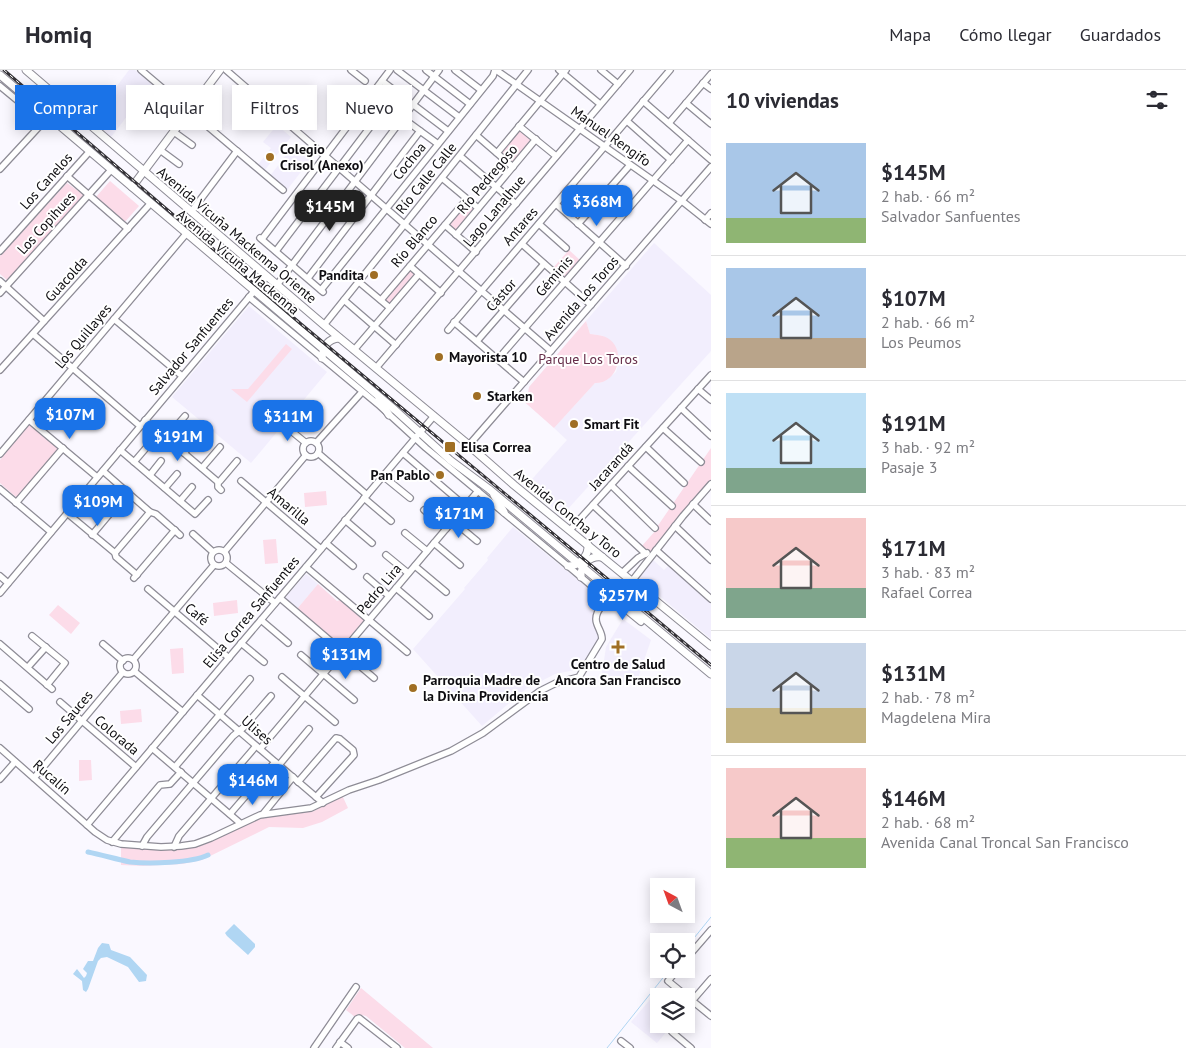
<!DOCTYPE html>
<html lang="es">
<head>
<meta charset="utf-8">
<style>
	:root { --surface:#fff; --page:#f2f2f3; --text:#2b2b33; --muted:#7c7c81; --line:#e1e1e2; --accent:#1a73e8 }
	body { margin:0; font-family:"PT Sans",sans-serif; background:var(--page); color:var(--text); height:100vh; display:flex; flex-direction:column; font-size:19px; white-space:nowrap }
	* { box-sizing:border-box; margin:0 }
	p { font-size:16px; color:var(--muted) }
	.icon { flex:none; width:28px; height:28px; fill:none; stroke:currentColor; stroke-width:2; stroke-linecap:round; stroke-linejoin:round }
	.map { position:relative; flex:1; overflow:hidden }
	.drawer { display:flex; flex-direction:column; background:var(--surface); width:475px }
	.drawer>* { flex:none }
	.top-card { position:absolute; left:15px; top:15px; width:475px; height:45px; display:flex; gap:10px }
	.needle { width:32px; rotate:319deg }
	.tools { position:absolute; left:650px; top:808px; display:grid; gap:10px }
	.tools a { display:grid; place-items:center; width:45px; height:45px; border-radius:0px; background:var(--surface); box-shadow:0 2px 12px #0003; font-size:25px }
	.price { position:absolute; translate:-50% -42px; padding:0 11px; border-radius:10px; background:var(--accent); color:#fff; font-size:16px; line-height:32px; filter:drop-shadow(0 1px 2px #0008) }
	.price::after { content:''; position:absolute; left:50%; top:30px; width:15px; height:11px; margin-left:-8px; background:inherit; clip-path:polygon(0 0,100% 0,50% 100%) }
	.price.active { background:#222; color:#fff }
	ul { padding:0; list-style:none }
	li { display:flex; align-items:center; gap:15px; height:125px; padding:0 15px }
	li+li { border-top:1px solid var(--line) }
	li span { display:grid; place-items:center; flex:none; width:140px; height:100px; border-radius:0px; color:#555 }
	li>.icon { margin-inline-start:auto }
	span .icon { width:60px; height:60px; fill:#fffc; stroke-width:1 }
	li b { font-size:21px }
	h2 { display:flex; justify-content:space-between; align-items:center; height:60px; padding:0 15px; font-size:21px }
	.chip { padding:0 18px; border-radius:0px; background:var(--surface); box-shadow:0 2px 12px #0003; font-size:18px; line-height:45px }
	.chip.active { background:var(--accent); color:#fff }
	header { display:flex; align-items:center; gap:30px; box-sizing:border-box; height:70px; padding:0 25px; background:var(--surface); border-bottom:1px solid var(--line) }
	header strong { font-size:24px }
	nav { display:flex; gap:28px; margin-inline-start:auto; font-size:18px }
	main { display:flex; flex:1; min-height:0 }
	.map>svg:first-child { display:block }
</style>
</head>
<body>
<header>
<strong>Homiq</strong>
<nav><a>Mapa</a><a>Cómo llegar</a><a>Guardados</a></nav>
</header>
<main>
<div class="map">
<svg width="711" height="978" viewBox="0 0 711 978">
	<rect width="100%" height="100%" fill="#faf8ff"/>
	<g fill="#f2eefd">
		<path d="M129,0H135L152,14L111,67L92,49Z"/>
		<path d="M277,55L291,67L264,101L257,96L271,78L263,72Z"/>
		<path d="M296,72L313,86L287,120L270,106Z"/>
		<path d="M654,173L711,225V281L566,441L561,444L526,416L567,370L554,358L595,313H600L608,309L616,302L618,295V284L603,266L590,264L586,251Z"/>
		<path d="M249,236L327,302L251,393L172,327Z"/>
		<path d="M513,457L603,530L596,538L594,546L600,568L580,599L555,604L526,619L482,656L413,579L465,519L464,518L488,490L487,488Z"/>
		<path d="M653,490L664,500L668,496L711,534V569L638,508Z"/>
		<path d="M306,504L318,514L297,539L284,529Z"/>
		<path d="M623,549L651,570L636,614L601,610L606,577Z"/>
		<path d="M654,925L659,929V954H673L657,973L631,952Z"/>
	</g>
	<g fill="#fcdce9">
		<path d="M520,59L532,70L512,94L500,84Z"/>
		<path d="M110,111L139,136L124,153L96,127Z"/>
		<path d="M67,113L85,126L8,211L0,204V186Z"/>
		<path d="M466,132L475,139L455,163L447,155Z"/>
		<path d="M569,180L581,191L565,210L552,199Z"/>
		<path d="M410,199L417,205L391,237L383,230Z"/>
		<path d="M586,251L590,264C597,265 604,265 609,269C627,282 617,314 595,313L554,358L520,328L525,322L528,323L529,317Z"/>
		<path d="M286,274L292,279L247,332L231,319H248Z"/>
		<path d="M29,354L59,379L17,428L0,413V390Z"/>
		<path d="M711,378V411L651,481H645L641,477L657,459V457Z"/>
		<path d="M326,421L327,435L305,437L304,423Z"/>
		<path d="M276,469L278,493L265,494L263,470Z"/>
		<path d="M318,514L337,531L340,530L365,550L341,576L297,539Z"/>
		<path d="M237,530L238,543L214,546L213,533Z"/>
		<path d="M58,535L80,553L71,564L49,545Z"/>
		<path d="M183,578L184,603L172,604L170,579Z"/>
		<path d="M141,639L142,652L121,654L120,641Z"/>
		<path d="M79,690H91L92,710L79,711Z"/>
		<path d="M342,725L348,738L322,752L303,758L269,757L202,790L182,794L143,796L121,795V777L152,779L196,777L206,774L259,748L314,741Z"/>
		<path d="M361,918L433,978H405L366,946L358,944L355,947L346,940Z"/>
	</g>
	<g fill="#b0d6f3">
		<path d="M234,854L255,874V877L248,885L227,866L225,863Z"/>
		<path d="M102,873L109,874L111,880L130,887L147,905L146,911L139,912L128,897L107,887L101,888L98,891L88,919L86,922L83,920L82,911L73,904L77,899L84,908L86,906L87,903L83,899L88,891H93L98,878Z"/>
	</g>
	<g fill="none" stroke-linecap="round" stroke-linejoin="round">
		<g stroke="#b0d6f3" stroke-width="1">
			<path d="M686,878L711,847"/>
			<path d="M607,978L670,899"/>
		</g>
		<path stroke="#b0d6f3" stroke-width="5" d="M88,782C102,785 116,789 130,792C149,794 192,793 208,785"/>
		<defs>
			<g id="minor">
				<path d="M141,0L283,120"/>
				<path d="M226,0L551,281"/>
				<path d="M351,0L365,11"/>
				<path d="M397,0L459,47"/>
				<path d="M426,0L470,34"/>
				<path d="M455,0L481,20"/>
				<path d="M496,0L682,131L711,154"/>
				<path d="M559,0L600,34"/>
				<path d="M601,0L618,14"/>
				<path d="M382,11L448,61"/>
				<path d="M703,13L711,19"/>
				<path d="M0,16L29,40L41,39"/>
				<path d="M371,25L438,74"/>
				<path d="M643,31L711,90"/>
				<path d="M686,33L711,54"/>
				<path d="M627,51L671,90"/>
				<path d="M669,53L711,4"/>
				<path d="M519,56L556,86"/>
				<path d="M174,62L192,75"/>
				<path d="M476,65L513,97"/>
				<path d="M160,80L179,94"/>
				<path d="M497,83L566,0"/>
				<path d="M460,86L516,134"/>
				<path d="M0,99L49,46"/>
				<path d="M67,106L128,159"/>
				<path d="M442,108L478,138"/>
				<path d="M556,134L626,196"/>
				<path d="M191,142L237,81"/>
				<path d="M705,150L711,143"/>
				<path d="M539,154L566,178"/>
				<path d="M578,154L630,95"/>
				<path d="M445,155L476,182"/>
				<path d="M456,165L536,69"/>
				<path d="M260,168L323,222"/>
				<path d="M262,169L390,0"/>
				<path d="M522,174L591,235"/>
				<path d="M0,181L90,81"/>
				<path d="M276,181L386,36"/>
				<path d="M410,196L441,223"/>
				<path d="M308,208L420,61"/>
				<path d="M0,211L44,251"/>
				<path d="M359,212L390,238"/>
				<path d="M277,215L439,0"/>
				<path d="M321,220L493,6L495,0"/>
				<path d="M0,223L111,100"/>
				<path d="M249,227L380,336L426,378L568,496L607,529L619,534L641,552"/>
				<path d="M344,230L396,275"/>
				<path d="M381,230L467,129"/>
				<path d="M114,249L182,306"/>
				<path d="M454,252L524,312"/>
				<path d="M324,255L528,0"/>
				<path d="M448,260L670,0"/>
				<path d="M33,264L140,356"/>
				<path d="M477,271L544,194"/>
				<path d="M354,280L419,204"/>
				<path d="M498,289L688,70"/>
				<path d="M376,298L630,0"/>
				<path d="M0,300L150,134"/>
				<path d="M698,319L711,330"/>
				<path d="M681,338L711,366"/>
				<path d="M29,350L97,407"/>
				<path d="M145,350L218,412V417L221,420"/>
				<path d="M284,355L306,373"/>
				<path d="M663,358L701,392"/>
				<path d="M166,368L185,346"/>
				<circle cx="311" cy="379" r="8"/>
				<path d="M316,373L362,322"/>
				<path d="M469,375L711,97"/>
				<path d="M646,377L684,413"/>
				<path d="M120,380L195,444L208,430"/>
				<path d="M184,383L203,361"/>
				<path d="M318,383L367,425"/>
				<path d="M403,383L465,436"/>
				<path d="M0,384L186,164"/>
				<path d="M134,392L146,378"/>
				<path d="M628,396L672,436"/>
				<path d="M202,398L220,377"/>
				<path d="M103,401L150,442L156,444L180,465"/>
				<path d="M150,405L161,391"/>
				<path d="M383,406L410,428"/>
				<path d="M241,411L321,479"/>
				<path d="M218,412L220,411L237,391"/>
				<path d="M611,415L655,458"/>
				<path d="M165,418L177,404"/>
				<path d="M0,419L51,462"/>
				<path d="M364,428L391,451"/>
				<path d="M180,431L192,417"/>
				<path d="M16,433L63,378"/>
				<path d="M693,434L711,451"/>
				<path d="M593,435L646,484"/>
				<path d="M424,440L446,459"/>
				<path d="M67,443L115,483L116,487L137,505"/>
				<path d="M345,450L372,473"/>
				<path d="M453,451L477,471"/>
				<path d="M675,456L711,490"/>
				<path d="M570,460L711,305"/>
				<path d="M405,463L427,481"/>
				<path d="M193,464L213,482"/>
				<path d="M92,465L128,422"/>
				<path d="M326,473L353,496"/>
				<path d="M434,473L460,495"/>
				<circle cx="219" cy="488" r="8"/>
				<path d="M656,480L711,529"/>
				<path d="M225,481L306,385"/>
				<path d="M115,483L150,442"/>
				<path d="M386,485L408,503"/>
				<path d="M226,493L275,533"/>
				<path d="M415,496L446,522"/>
				<path d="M306,497L407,582"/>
				<path d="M622,503L638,488L647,483"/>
				<path d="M0,506L8,513"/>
				<path d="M367,507L389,526"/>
				<path d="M134,508L175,460"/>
				<path d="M632,511L683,446L711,414"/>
				<path d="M396,518L429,546"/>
				<path d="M148,519L229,588"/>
				<path d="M0,523L267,206"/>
				<path d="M280,528L374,608"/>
				<path d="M261,550L288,573"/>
				<path d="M32,566L65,593L47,615"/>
				<path d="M241,573L264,592"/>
				<path d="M0,574L52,619"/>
				<path d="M103,574L123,591"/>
				<path d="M301,585L354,630"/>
				<circle cx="128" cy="596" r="8"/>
				<path d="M133,590L214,495"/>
				<path d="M28,597L46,577"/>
				<path d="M134,601L183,642"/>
				<path d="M282,607L335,652"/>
				<path d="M0,614L29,639"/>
				<path d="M197,625L323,733"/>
				<path d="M60,632L136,697"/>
				<path d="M0,678L95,762L107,770L121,774L161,777L181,776L195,774L211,768L260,745L311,738L349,720L379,710L451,681L483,663L540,621L556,613L579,607L602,569C602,563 599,560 597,554C593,544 602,536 607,529"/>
				<path d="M152,678L240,753"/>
				<path d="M260,679L478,421"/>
				<path d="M279,695L309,659"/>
				<path d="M175,697L250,609"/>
				<path d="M34,708L123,602"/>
				<path d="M0,709L15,692"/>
				<path d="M298,712L336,668L340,669L353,680L354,685L316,727"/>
				<path d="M230,744L275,692"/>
				<path d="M263,744L293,707"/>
				<path d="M87,755L434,346"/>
				<path d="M112,772L160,715L170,714L181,702"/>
				<path d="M142,776L147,767L233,666L244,657L271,626"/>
				<path d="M174,777L179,766L256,676"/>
				<path d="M686,889L711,860"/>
				<path d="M678,899L668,911L711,946"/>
				<path d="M692,931L711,909"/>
				<path d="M672,962L691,978"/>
				<path d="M621,971L630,978"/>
				<path d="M340,972L348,978"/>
				<path d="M314,978L356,917"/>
				<path d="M336,978L357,949L359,948L397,978"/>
			</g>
			<g id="major">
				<path d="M26,0L324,255L464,371L514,415L711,576"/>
				<path d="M0,5L395,340L450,390L489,419L711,604"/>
				<path d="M132,117L220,0"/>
				<path d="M322,288C323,277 327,269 339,268"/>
				<path d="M379,329L389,345"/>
				<path d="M494,425L504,442"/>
				<path d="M568,496C579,496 589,486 588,475"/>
				<path d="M581,507C580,495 590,485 602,487"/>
			</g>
		</defs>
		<use href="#minor" stroke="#8e8c96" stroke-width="8"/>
		<use href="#major" stroke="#8e8c96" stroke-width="9"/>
		<use href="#minor" stroke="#fff" stroke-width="5.5"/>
		<use href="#major" stroke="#fff" stroke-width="7"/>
		<defs>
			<path id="rail" d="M4,0L301,254L711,595"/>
		</defs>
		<use href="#rail" stroke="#333136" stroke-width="3"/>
		<use href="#rail" stroke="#fff" stroke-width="1" stroke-dasharray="4" stroke-linecap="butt"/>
	</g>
	<g fill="#a06f24" stroke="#fff" stroke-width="2">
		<circle cx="270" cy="87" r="5"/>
		<circle cx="374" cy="205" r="5"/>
		<circle cx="439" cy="287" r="5"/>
		<circle cx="477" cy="326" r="5"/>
		<circle cx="574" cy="354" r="5"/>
		<rect x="444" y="371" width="12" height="12" rx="2.5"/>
		<circle cx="440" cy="405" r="5"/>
		<path d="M615.5 569.5h5v5h5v5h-5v5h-5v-5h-5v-5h5z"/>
		<circle cx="413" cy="618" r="5"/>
	</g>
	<g text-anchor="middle" stroke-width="4" stroke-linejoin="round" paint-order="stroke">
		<g font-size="14" fill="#0e0d11" stroke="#fff">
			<text transform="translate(611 66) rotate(35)" y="5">Manuel Rengifo</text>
			<text transform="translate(409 91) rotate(-51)" y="5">Cochoa</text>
			<text transform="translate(426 108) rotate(-51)" y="5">Río Calle Calle</text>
			<text transform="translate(487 109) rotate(-50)" y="5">Río Pedregoso</text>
			<text transform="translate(46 111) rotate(-48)" y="5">Los Canelos</text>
			<text transform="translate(494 141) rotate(-50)" y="5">Lago Lanalhue</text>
			<text transform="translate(46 153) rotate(-48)" y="5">Los Copihues</text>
			<text transform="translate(520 156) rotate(-49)" y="5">Antares</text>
			<text transform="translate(237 165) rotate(40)" y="5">Avenida Vicuña Mackenna Oriente</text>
			<text transform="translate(414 171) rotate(-50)" y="5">Río Blanco</text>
			<text transform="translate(238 192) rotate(40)" y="5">Avenida Vicuña Mackenna</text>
			<text transform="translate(554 206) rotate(-49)" y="5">Géminis</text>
			<text transform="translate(66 209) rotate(-48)" y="5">Guacolda</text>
			<text transform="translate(501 225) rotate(-49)" y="5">Cástor</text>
			<text transform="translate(581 228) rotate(-49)" y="5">Avenida Los Toros</text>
			<text transform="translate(83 266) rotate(-50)" y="5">Los Quillayes</text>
			<text transform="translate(191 276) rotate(-50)" y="5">Salvador Sanfuentes</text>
			<text transform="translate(611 396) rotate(-48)" y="5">Jacarandá</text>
			<text transform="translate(289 436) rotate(40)" y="5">Amarilla</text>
			<text transform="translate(568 443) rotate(39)" y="5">Avenida Concha y Toro</text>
			<text transform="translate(379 519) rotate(-50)" y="5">Pedro Lira</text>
			<text transform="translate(251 542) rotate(-50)" y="5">Elisa Correa Sanfuentes</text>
			<text transform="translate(197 544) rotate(40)" y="5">Café</text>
			<text transform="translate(69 647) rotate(-50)" y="5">Los Sauces</text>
			<text transform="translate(257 660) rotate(41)" y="5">Ulises</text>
			<text transform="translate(117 665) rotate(40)" y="5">Colorada</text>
			<text transform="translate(52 707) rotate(41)" y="5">Rucalín</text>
		</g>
		<g font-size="14" font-weight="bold" fill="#0e0d11" stroke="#fff" text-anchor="start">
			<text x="280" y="84">Colegio<tspan x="280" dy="16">Crisol (Anexo)</tspan></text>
			<text x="364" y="210" text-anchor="end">Pandita</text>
			<text x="449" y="292">Mayorista 10</text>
			<text x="487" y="331">Starken</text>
			<text x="584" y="359">Smart Fit</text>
			<text x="461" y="382">Elisa Correa</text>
			<text x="430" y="410" text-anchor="end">Pan Pablo</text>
			<text x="618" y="599" text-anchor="middle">Centro de Salud<tspan x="618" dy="16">Ancora San Francisco</tspan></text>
			<text x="423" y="615">Parroquia Madre de<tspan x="423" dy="16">la Divina Providencia</tspan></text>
		</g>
		<g font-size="14" fill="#652d49" stroke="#fff">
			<text x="588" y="294">Parque Los Toros</text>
		</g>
	</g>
</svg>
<div class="tools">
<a><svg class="needle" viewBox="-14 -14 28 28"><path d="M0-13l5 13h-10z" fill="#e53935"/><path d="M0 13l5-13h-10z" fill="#7c7c81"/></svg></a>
<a><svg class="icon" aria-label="locate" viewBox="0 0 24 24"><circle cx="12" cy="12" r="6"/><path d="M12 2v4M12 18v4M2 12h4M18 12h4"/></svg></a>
<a><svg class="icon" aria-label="layers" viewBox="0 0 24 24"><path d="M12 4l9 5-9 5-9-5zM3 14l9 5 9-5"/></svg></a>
</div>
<b class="price" style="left:597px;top:157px">$368M</b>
<b class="price active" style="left:330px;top:162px">$145M</b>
<b class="price" style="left:70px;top:370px">$107M</b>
<b class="price" style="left:288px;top:372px">$311M</b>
<b class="price" style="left:178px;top:392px">$191M</b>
<b class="price" style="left:98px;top:457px">$109M</b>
<b class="price" style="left:459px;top:469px">$171M</b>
<b class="price" style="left:623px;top:551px">$257M</b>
<b class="price" style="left:346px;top:610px">$131M</b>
<b class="price" style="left:253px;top:736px">$146M</b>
<div class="top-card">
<a class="chip active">Comprar</a>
<a class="chip">Alquilar</a>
<a class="chip">Filtros</a>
<a class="chip">Nuevo</a>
</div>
</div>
<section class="drawer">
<h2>10 viviendas<svg class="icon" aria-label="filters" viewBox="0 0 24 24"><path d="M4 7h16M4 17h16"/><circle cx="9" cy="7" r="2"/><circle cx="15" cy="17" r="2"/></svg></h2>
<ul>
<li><span style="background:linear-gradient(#a9c7e8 75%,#8fb573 0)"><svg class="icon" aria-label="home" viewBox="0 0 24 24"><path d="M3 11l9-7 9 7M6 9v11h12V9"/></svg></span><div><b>$145M</b><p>2 hab. · 66 m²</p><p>Salvador Sanfuentes</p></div></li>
<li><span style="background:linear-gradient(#a9c7e8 70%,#b9a48a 0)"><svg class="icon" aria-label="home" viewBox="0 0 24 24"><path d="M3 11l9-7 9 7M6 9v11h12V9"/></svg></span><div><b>$107M</b><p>2 hab. · 66 m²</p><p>Los Peumos</p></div></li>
<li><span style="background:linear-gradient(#bfe0f5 75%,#7fa58c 0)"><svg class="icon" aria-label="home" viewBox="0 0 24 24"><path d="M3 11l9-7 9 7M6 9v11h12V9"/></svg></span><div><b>$191M</b><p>3 hab. · 92 m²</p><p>Pasaje 3</p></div></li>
<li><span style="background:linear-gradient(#f6c9c9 70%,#7fa58c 0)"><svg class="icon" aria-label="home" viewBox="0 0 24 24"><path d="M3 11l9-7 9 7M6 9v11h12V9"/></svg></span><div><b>$171M</b><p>3 hab. · 83 m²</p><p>Rafael Correa</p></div></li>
<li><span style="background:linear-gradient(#c9d6e8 65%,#c2b280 0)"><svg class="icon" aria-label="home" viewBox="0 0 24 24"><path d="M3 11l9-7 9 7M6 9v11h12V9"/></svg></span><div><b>$131M</b><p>2 hab. · 78 m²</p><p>Magdelena Mira</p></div></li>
<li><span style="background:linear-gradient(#f6c9c9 70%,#8fb573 0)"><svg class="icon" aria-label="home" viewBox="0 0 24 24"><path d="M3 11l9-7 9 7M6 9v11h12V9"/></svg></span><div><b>$146M</b><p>2 hab. · 68 m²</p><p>Avenida Canal Troncal San Francisco</p></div></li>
</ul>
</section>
</main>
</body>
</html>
